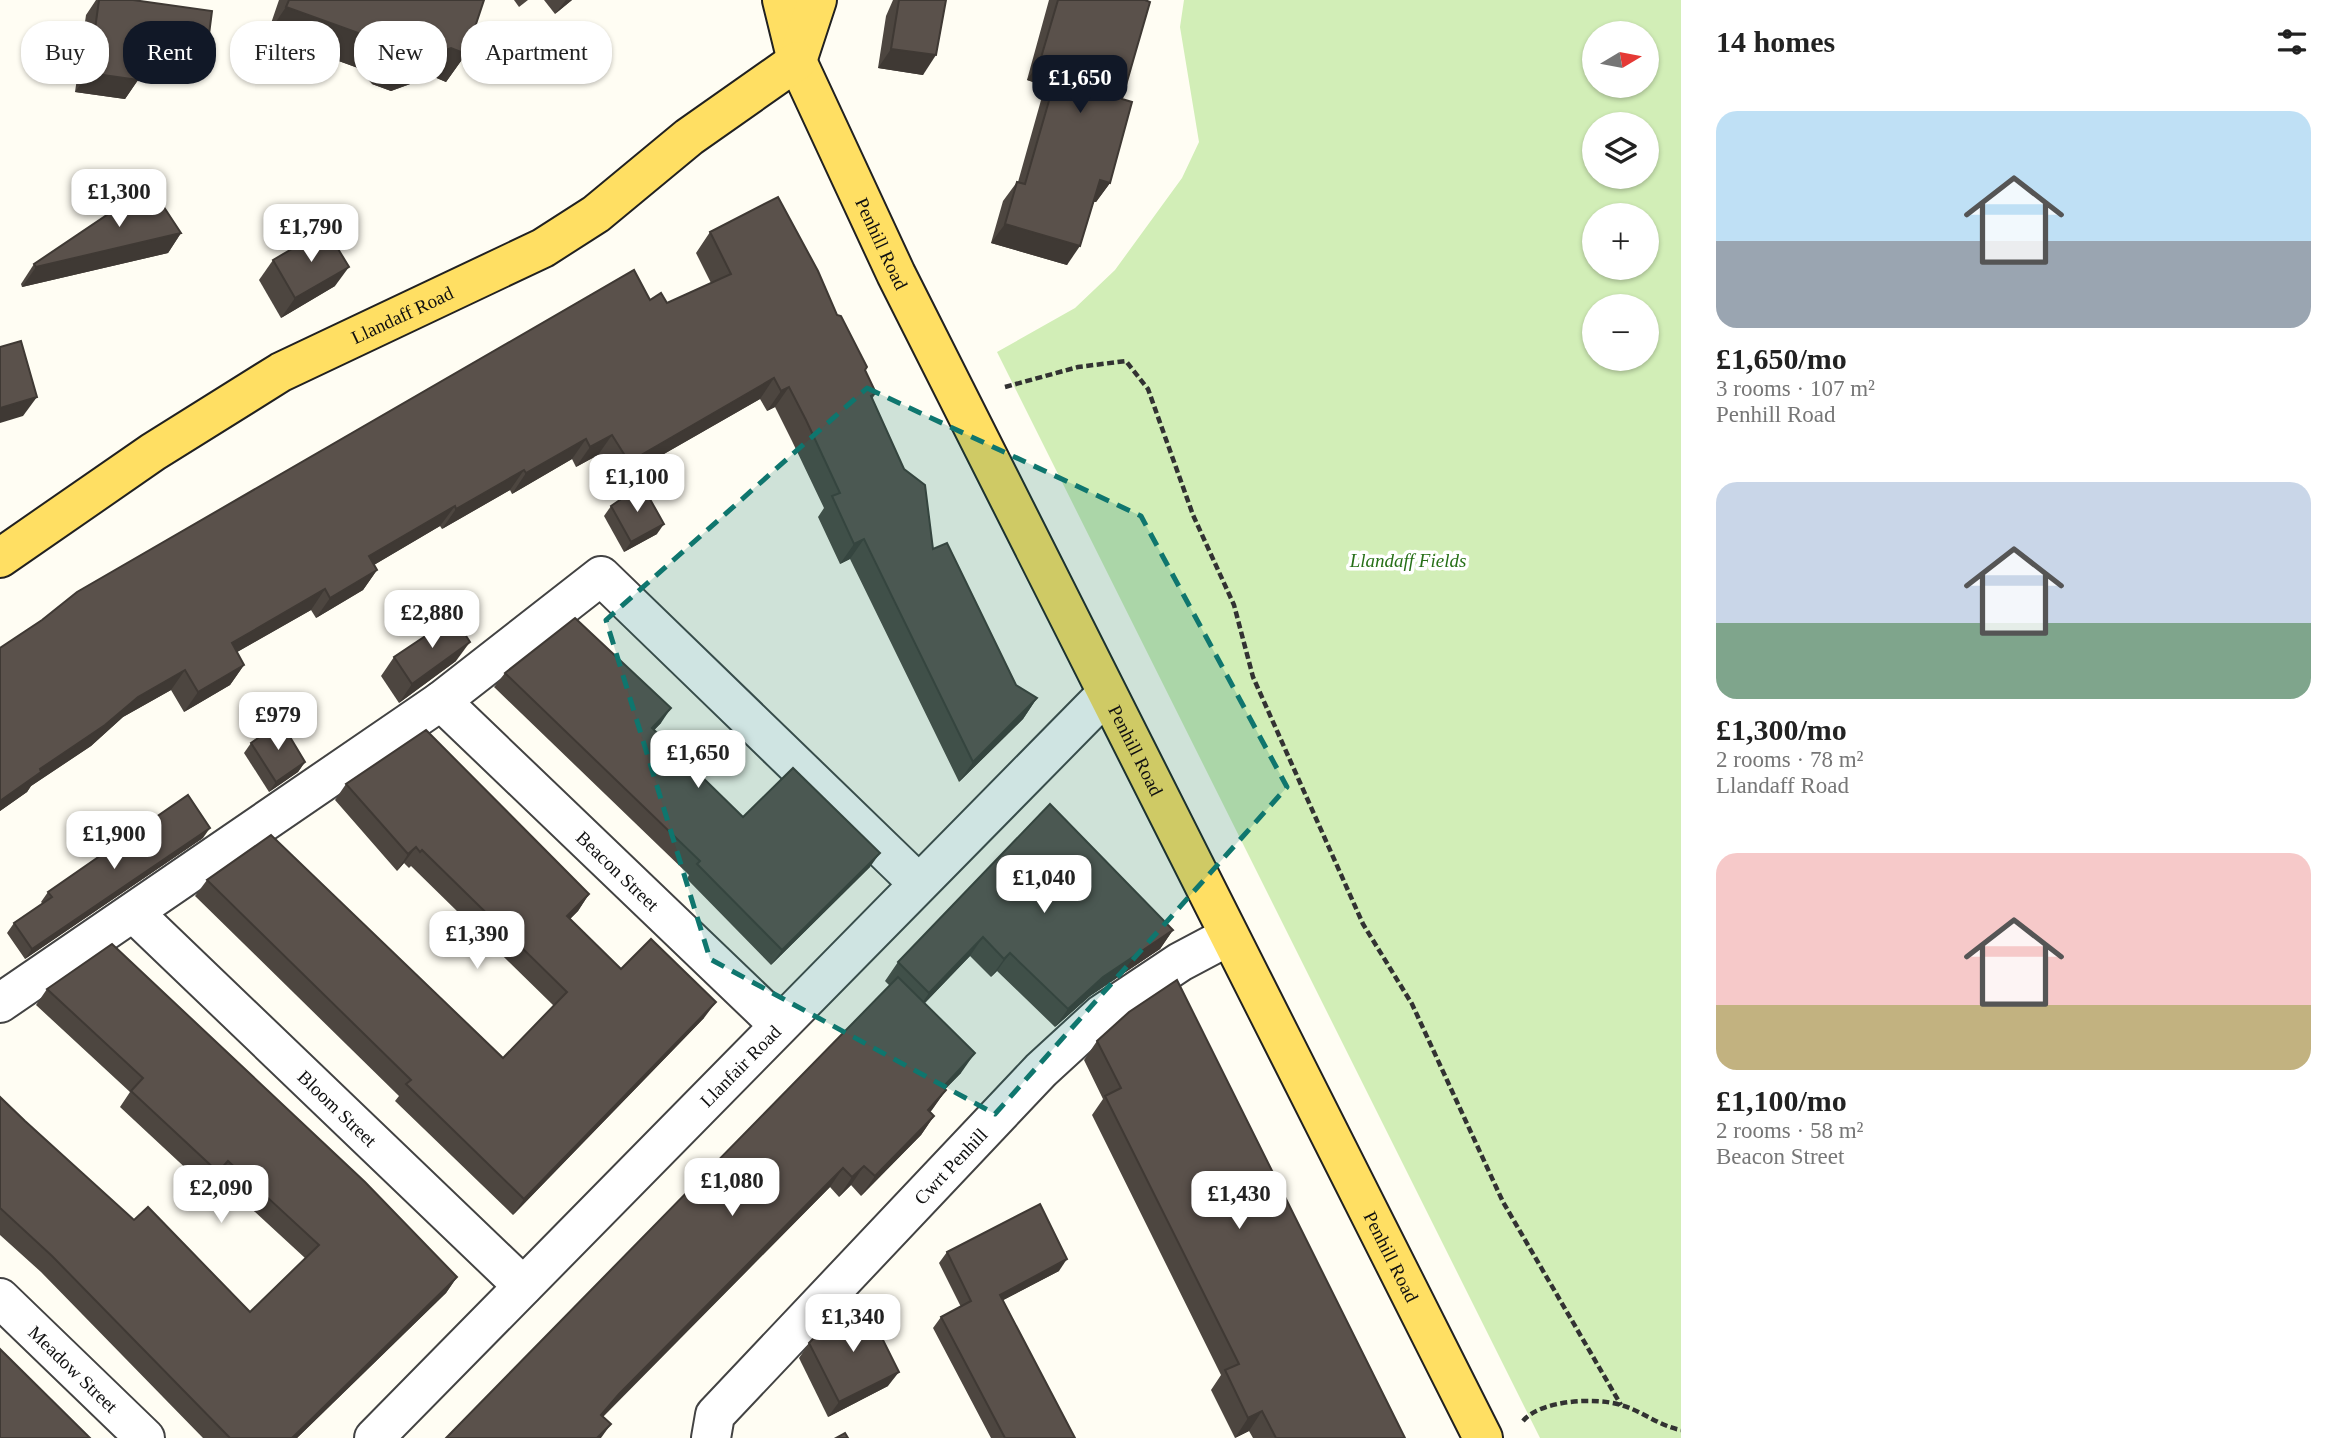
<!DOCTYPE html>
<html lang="en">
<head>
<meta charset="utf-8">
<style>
	:root { --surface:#fff; --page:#f2f2f2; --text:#222; --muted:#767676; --accent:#111827 }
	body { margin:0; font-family:Georgia,serif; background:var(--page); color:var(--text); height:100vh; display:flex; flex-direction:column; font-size:26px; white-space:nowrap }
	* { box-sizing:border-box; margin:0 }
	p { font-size:23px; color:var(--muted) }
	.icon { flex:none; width:38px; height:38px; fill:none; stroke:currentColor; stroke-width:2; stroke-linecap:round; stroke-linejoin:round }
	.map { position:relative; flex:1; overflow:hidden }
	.drawer { display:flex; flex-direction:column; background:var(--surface); width:665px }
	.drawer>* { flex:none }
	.top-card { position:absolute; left:21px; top:21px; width:665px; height:63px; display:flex; gap:14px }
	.needle { width:46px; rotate:80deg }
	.tools { position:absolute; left:1582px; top:21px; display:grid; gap:14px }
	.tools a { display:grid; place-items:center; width:77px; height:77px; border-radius:50%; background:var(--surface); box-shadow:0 2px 5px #0004; font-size:35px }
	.price { position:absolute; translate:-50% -60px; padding:0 16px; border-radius:14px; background:#fff; color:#222; font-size:23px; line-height:46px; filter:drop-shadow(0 2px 4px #0008) }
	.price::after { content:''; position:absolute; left:50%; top:42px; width:21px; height:16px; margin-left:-10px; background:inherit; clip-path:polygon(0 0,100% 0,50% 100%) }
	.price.selected { background:var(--accent); color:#fff }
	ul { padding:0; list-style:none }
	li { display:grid; align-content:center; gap:14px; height:371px; padding:0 35px }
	li span { display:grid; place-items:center; height:217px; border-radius:21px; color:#555 }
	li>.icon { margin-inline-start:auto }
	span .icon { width:126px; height:126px; fill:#fffc; stroke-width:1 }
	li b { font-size:30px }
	h2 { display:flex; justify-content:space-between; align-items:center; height:84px; padding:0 35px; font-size:30px }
	.tag { padding:0 24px; border-radius:28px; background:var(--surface); box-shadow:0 2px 5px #0004; font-size:24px; line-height:63px }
	.tag.selected { background:var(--accent); color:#fff }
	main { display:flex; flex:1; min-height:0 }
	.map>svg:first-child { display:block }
</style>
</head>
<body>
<main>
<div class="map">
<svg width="1681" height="1438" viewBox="0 0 1681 1438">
	<rect width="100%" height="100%" fill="#fffdf3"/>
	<path fill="#d2eeb7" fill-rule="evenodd" d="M1184,0H1681V1438H1540L997,352L1075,308L1115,270L1182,178L1199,142L1180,27ZM1594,33H1647V86H1594ZM1594,124H1647V177H1594ZM1594,215H1647V268H1594ZM1594,306H1647V359H1594Z"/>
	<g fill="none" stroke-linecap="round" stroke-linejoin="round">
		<defs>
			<g id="minor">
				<path id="s1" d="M441,701L779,1025"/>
				<path id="s2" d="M134,913L523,1286"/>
				<path d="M0,1003L441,701L601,576L918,883"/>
				<path id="s3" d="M0,1298L145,1438"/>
				<path id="s4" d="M374,1438L1106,694"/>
				<path id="s5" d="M711,1438L715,1415L1041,1070L1102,1014L1180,962L1229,936"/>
			</g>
			<g id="major">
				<path id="s6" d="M782,0L797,61L896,274L1483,1438"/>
				<path d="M797,61L817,0"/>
				<path id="s7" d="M0,558L153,452L281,372L543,248L596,214L689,137L797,61"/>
			</g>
		</defs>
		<use href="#minor" stroke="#434343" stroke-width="42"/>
		<use href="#major" stroke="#212121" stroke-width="42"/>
		<g stroke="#323232" stroke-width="4.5" stroke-dasharray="7 3.5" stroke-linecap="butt">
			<path d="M1005,387L1078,367L1126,361L1148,389L1193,515L1234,605L1253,677L1363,924L1412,1004L1503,1202L1621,1405"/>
			<path d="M1523,1421C1540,1400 1596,1397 1621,1405C1642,1411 1659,1426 1681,1430"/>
		</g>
		<use href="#minor" stroke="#fff" stroke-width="38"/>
		<use href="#major" stroke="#ffdf63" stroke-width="38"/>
	</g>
	<g fill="#4d4640">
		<path d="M96,0H133L207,50L193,70L153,64L142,80H138L125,99L75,92L86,15Z"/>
		<path d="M279,0H484L466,54L446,82L432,76L391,91L372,84L358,68L267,35Z"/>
		<path d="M514,0H528L519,7Z"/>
		<path d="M544,0H572L555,14Z"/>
		<path d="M893,0H946L923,75L878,68L886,16Z"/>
		<path d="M1049,0H1145L1122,99L1110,183L1096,202H1094L1067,265L991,243L1003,201L1017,182H1018L1045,86L1027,80Z"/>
		<path d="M710,232L837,315L876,393L872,399L933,549L1016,685L1037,698L1023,719L959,782L850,559L840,564L818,517L824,508L792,441L775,407L767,411L760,399L615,482L598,455L576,467L572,459L512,494L510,490L442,529L440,526L374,565L377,570L363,590L316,618L311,610L237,652L244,665L230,685L184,712L171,690L123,717L91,746L31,786L27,792L0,811V648L650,300L667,303L711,283L696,253Z"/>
		<path d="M181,233L168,253L22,287L21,284L34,264Z"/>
		<path d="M273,260L335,286L281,318L259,280Z"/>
		<path d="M611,506L657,534L624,552L604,516Z"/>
		<path d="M394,657L456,661L399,703L381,676Z"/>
		<path d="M505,673L661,723L654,730L743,817L870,867L771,965L687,879L689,875L494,687Z"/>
		<path d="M251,743L305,762L298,772L269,792L244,753Z"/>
		<path d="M346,784L589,894L578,911L570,919L621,969L704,1018L513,1215L395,1101L399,1096L195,896L207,880L503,1058L554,1006L411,866L409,868L404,863L397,871L335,800Z"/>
		<path d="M1050,804L1173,930L1160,949L1090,996L1055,1027L997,971L991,977L970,956L924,1004L961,1073L945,1089L946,1090L930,1112L934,1116L921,1135L861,1196L851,1185L839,1197L830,1187L603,1417L446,1438L890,986L885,981L898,962Z"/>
		<path d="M203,838L25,959L7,933L14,923L43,904L41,902L48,892Z"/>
		<path d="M47,989L457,1277L446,1293L297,1438H203L41,1272L0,1235V1097L25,1121L134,1220L250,1312L305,1258L217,1177L207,1188L120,1107L130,1092L36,1005Z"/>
		<path d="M1097,1041L1405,1438H1253L1249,1431L1235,1438L1211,1390L1221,1375L1092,1115L1103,1099L1084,1060Z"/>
		<path d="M947,1252L1059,1271L1003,1300L1075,1438H991L933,1328L941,1317L961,1307L939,1263Z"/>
		<path d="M809,1343L888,1386L828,1417L799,1358Z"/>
	</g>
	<g fill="#3f3934">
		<path d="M566,0H572L555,14Z"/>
		<path d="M286,7L378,40L358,68L267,35Z"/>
		<path d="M158,44L207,50L193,70L153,64L142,80H138L125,99L75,92L89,73L141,60Z"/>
		<path d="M451,48L466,54L446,82L432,76L391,91L372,84L391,56Z"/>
		<path d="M891,49L936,55L923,75L878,68Z"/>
		<path d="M1040,61L1059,66L1045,86L1027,80Z"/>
		<path d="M1100,180L1110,183L1096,202L1086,199Z"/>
		<path d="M1005,224L1080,246L1067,265L991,243Z"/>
		<path d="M181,233L168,253L22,287L36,267Z"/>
		<path d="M349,267L335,286L281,318L295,298Z"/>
		<path d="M774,378L760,399L615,482L629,462Z"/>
		<path d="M789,387L775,407L767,411L781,391Z"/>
		<path d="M37,397L23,416L0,423V408Z"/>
		<path d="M612,435L598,455L576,467L590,447Z"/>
		<path d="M586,439L572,459L512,494L526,473Z"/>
		<path d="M524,470L510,490L442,529L456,509Z"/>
		<path d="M455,506L440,526L355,576L369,556Z"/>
		<path d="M664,524L657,534L624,552L631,542Z"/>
		<path d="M864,539L850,559L840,564L854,544Z"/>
		<path d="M377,570L363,590L316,618L330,598Z"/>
		<path d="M325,589L311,610L218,663L232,643Z"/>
		<path d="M470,642L456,661L399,703L412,684Z"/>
		<path d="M244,665L230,685L184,712L198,692Z"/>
		<path d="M185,670L171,690L123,717L91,746L31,786L27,792L0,811V801L40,769L138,697Z"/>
		<path d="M1037,698L1023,719L959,782L973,762Z"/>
		<path d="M671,708L661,723L642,743L652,728Z"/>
		<path d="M305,762L298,772L269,792L276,782Z"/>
		<path d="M210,828L203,838L25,959L32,949Z"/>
		<path d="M416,847L404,863L397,871L408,854Z"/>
		<path d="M880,853L870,867L771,965L782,950Z"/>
		<path d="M589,894L578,911L556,933L567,916Z"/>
		<path d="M1173,930L1160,949L1090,996L1055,1027L1068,1009L1103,977Z"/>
		<path d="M983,937L970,956L916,1012L929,993Z"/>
		<path d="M1010,953L997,971L991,977L1004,959Z"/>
		<path d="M716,1002L704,1018L513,1215L524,1199Z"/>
		<path d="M975,1053L961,1073L929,1106L943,1087Z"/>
		<path d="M946,1090L932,1110L914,1129L928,1110Z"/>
		<path d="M934,1116L921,1135L861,1196L875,1176Z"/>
		<path d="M228,1161L217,1177L207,1188L218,1172Z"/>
		<path d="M864,1166L851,1185L839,1197L852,1177Z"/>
		<path d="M843,1168L830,1187L606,1413L588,1434L601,1415L619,1394Z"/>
		<path d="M1067,1259L1059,1271L992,1306L1000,1295Z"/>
		<path d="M457,1277L446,1293L297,1438H292Z"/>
		<path d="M899,1372L888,1386L828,1417L839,1402Z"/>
		<path d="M1262,1411L1249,1431L1235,1438L1248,1418Z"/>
		<path d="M611,1424L601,1438H597Z"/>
	</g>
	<g fill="#5a514b" stroke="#3f3934" stroke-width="2">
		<path d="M99,0H133L212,11L207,50L158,44L155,61L141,60L138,80L89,73Z"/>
		<path d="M289,0H484L466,54L451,48L411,63L391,56L378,40L286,7Z"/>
		<path d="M899,0H946L936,55L891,49Z"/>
		<path d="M1058,0H1145L1150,2L1122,99L1132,102L1110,183L1100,180L1080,246L1005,224L1017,182L1025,184L1059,66L1040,61Z"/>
		<path d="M150,186L181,233L36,267L34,264Z"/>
		<path d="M778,197L818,271L837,315L841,316L867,367L865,370L876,393L871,396L904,469L925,485L933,549L947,543L1016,685L1037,698L973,762L864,539L854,544L832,496L840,493L806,420L789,387L781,391L774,378L629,462L612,435L590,447L586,439L526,473L524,470L456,509L455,506L369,556L377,570L330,598L325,589L232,643L244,665L198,692L185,670L138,697L105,725L40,769L41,772L0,801V648L42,620L77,592L634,270L650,300L661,293L667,303L731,274L710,232Z"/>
		<path d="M326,229L349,267L295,298L273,260Z"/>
		<path d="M21,341L37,397L0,408V347Z"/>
		<path d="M642,485L664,524L631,542L611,506Z"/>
		<path d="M454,617L470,642L412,684L394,657Z"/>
		<path d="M575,618L671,708L652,728L743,817L793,768L880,853L782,950L697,864L700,861L505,673Z"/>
		<path d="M281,722L305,762L276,782L251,743Z"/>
		<path d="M426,730L589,894L567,916L621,969L651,939L716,1002L524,1199L406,1084L411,1080L207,880L271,835L503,1058L567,992L422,850L420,852L416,847L408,854L346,784Z"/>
		<path d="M188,795L210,828L32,949L14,923L52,897L48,892Z"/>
		<path d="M1050,804L1173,930L1103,977L1068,1009L1010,953L1004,959L983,937L929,993L898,962Z"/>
		<path d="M112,944L365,1182L457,1277L292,1438H230L52,1256L0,1208V1097L25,1121L134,1220L148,1207L250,1312L319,1245L228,1161L218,1172L131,1091L143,1078L47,989Z"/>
		<path d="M898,977L975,1053L943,1087L946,1090L928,1110L934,1116L875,1176L864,1166L852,1177L843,1168L619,1394L601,1415L611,1424L597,1438H446Z"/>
		<path d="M1177,980L1405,1438H1276L1262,1411L1248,1418L1225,1370L1239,1364L1105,1096L1121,1088L1097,1041L1129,1012Z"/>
		<path d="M1040,1204L1067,1259L1000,1295L1075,1438H1005L941,1317L971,1301L947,1252Z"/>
		<path d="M866,1306L899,1372L839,1402L809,1343L825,1326Z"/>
		<path d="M0,1349L90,1438H0Z"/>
		<path d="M845,1433L848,1438H836Z"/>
	</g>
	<path fill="#0f766e" fill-opacity="0.2" stroke="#0f766e" stroke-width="5" stroke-dasharray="14 9" stroke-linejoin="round" d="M867,388L1141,516L1287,787L995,1114L710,959L606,620Z"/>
	<g text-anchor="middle" stroke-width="7" stroke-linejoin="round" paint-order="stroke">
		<g font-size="19" fill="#101010" stroke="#fff">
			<text dy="7" stroke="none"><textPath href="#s6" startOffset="264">Penhill Road</textPath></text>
			<text dy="7" stroke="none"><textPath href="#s7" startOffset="471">Llandaff Road</textPath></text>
			<text dy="7" stroke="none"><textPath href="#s6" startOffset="831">Penhill Road</textPath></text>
			<text dy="7" stroke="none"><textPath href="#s1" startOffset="245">Beacon Street</textPath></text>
			<text dy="7" stroke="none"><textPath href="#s4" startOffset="522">Llanfair Road</textPath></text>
			<text dy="7" stroke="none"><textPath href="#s2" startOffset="282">Bloom Street</textPath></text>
			<text dy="7" stroke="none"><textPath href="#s5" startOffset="366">Cwrt Penhill</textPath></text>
			<text dy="7" stroke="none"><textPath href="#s6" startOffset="1398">Penhill Road</textPath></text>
			<text dy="7" stroke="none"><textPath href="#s3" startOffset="102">Meadow Street</textPath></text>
		</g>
		<g font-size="19" font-style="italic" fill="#277018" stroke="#fff">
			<text x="1408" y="567">Llandaff Fields</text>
		</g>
	</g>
</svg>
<div class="tools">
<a><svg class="needle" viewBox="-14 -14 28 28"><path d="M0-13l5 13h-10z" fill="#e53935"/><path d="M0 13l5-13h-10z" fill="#767676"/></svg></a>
<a><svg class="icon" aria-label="layers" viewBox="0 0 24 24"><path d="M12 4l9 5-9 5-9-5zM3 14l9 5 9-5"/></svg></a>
<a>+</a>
<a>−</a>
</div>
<b class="price selected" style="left:1080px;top:115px">£1,650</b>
<b class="price" style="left:119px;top:229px">£1,300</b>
<b class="price" style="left:311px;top:264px">£1,790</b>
<b class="price" style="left:637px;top:514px">£1,100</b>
<b class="price" style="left:432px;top:650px">£2,880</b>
<b class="price" style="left:278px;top:752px">£979</b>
<b class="price" style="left:698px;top:790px">£1,650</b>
<b class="price" style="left:114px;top:871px">£1,900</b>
<b class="price" style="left:1044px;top:915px">£1,040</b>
<b class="price" style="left:477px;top:971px">£1,390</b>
<b class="price" style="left:732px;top:1218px">£1,080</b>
<b class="price" style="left:221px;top:1225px">£2,090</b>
<b class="price" style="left:1239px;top:1231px">£1,430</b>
<b class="price" style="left:853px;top:1354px">£1,340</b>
<div class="top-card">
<a class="tag">Buy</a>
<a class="tag selected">Rent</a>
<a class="tag">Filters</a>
<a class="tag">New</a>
<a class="tag">Apartment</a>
</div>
</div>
<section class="drawer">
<h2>14 homes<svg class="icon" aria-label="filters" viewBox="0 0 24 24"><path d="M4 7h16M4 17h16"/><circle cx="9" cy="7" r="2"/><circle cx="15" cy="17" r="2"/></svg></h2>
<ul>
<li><span style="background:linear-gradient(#bfe0f5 60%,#9aa5b1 0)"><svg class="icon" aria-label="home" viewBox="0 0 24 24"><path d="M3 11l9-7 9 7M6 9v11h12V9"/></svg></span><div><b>£1,650/mo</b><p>3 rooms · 107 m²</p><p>Penhill Road</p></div></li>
<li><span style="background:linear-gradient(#c9d6e8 65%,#7fa58c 0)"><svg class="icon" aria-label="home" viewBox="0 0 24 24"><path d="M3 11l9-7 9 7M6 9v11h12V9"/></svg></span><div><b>£1,300/mo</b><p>2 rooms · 78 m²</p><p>Llandaff Road</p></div></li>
<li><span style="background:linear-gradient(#f6c9c9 70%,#c2b280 0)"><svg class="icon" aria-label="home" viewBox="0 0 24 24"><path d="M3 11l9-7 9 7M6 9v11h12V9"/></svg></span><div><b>£1,100/mo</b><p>2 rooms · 58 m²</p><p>Beacon Street</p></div></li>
</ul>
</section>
</main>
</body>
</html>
